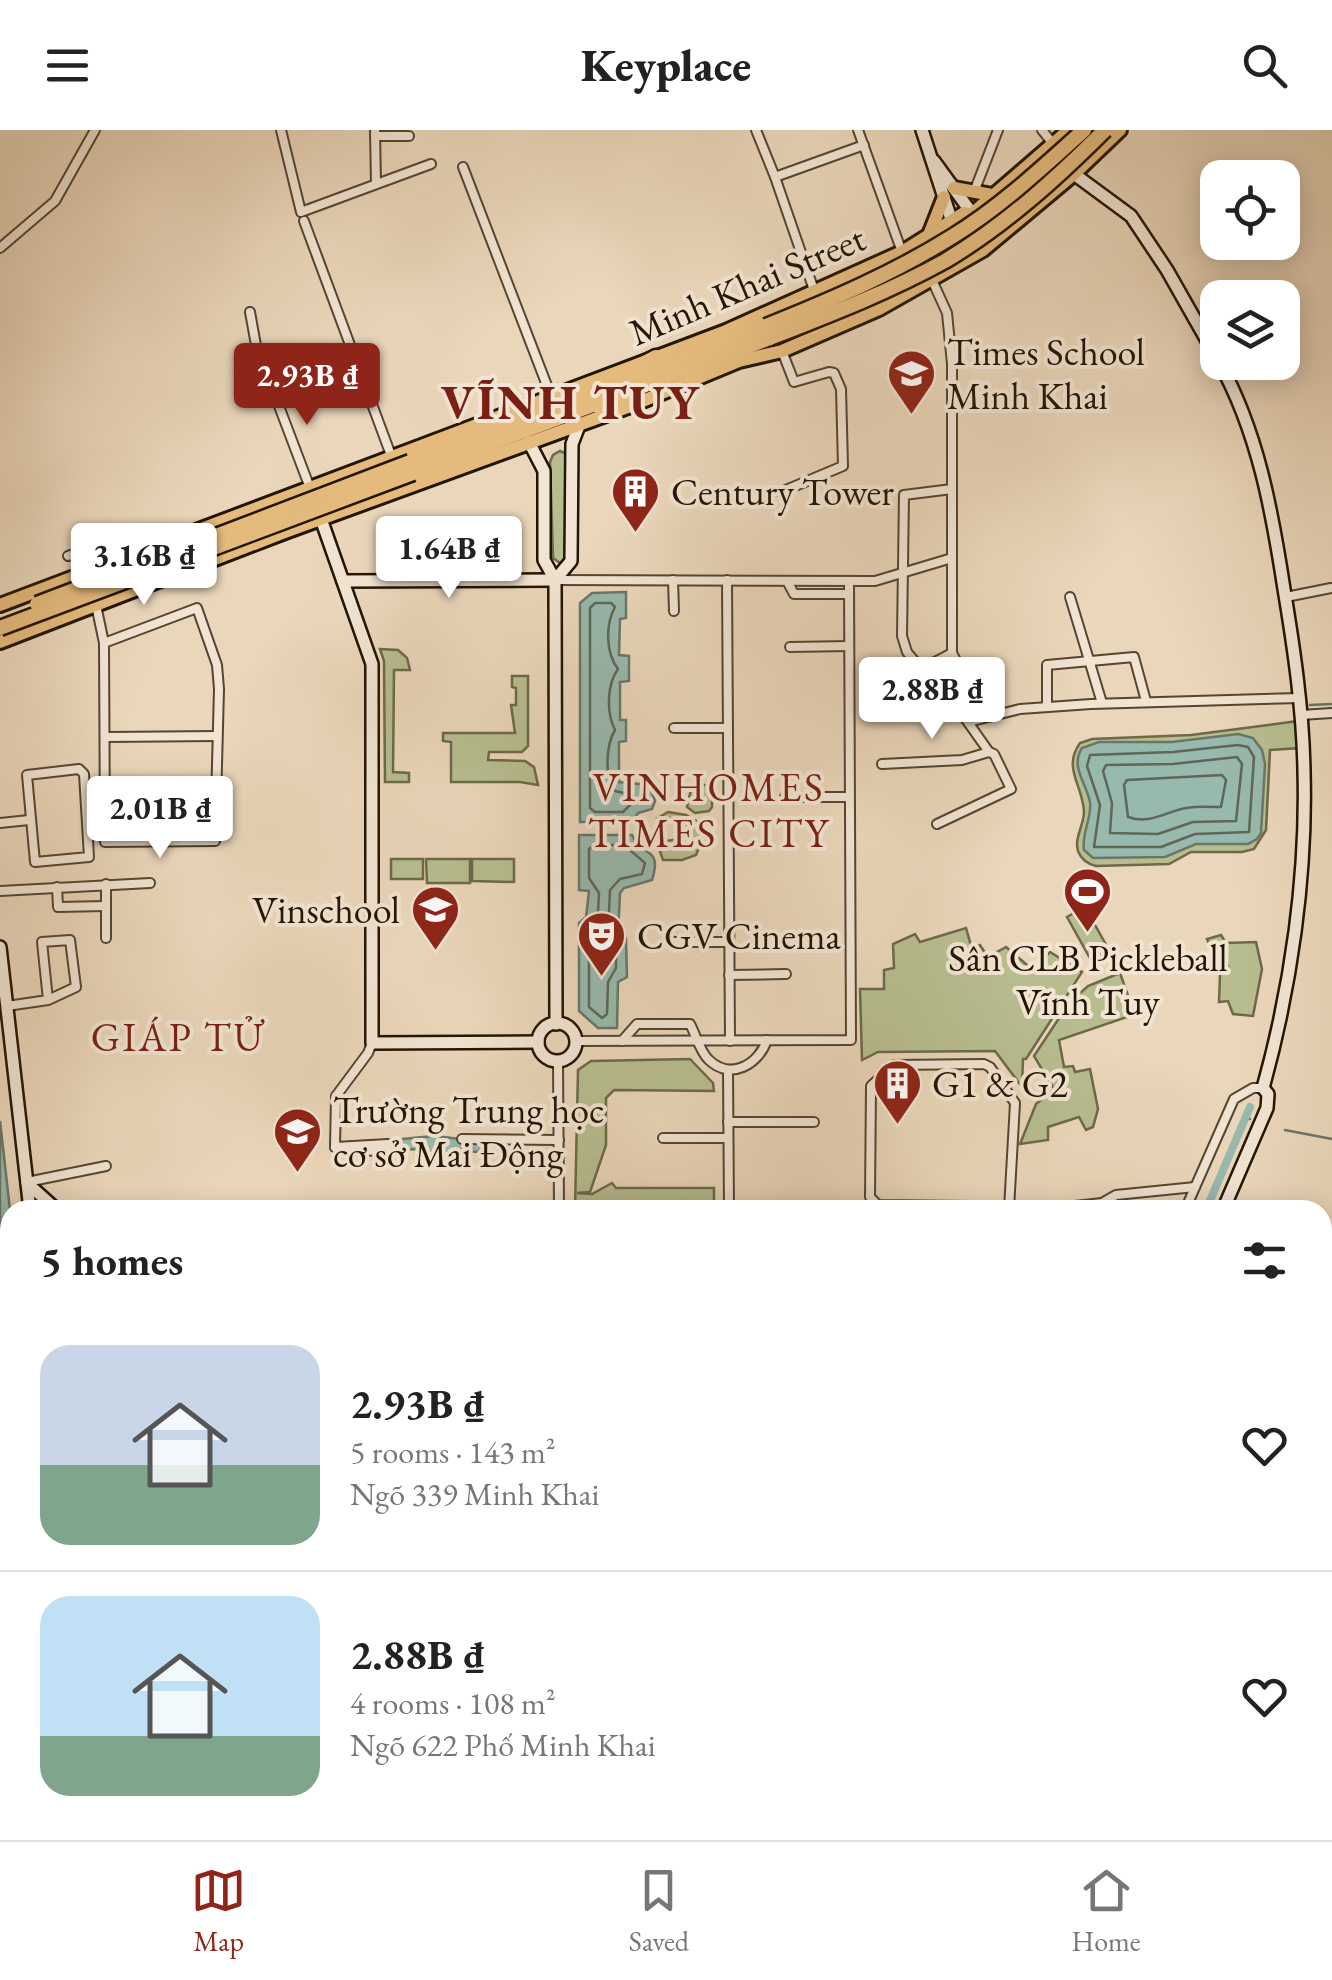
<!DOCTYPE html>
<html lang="en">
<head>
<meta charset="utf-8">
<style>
	:root { --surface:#fff; --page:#f6f6f6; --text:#222; --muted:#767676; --line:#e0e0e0; --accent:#8f2418 }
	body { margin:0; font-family:"EB Garamond",serif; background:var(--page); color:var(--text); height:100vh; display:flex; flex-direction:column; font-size:38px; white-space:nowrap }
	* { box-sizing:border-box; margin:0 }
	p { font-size:32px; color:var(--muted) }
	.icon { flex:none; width:55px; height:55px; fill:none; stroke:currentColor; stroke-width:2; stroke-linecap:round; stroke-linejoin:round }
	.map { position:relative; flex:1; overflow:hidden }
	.drawer { position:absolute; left:0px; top:1070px; width:1332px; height:640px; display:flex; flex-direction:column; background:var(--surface); border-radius:30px 30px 0 0; box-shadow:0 5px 25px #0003 }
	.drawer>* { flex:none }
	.buttons { position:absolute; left:1200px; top:30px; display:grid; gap:20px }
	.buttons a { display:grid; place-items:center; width:100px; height:100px; border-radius:20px; background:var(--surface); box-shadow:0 5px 25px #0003; font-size:50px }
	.price { position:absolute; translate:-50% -85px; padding:0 22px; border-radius:10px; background:#fff; color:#222; font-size:32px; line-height:65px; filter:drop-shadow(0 2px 5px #0008) }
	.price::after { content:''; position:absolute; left:50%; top:60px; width:30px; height:22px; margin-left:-15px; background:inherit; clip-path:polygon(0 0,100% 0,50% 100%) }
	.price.selected { background:var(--accent); color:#fff }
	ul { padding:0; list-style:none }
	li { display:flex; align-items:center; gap:30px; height:250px; padding:0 40px }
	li+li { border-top:2px solid var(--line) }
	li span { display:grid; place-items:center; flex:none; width:280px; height:200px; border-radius:30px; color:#555 }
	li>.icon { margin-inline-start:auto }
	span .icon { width:120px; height:120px; fill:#fffc; stroke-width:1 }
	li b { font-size:42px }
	h2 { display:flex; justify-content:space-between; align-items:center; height:120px; padding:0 40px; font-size:42px }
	header { display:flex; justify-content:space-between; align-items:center; height:130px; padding:0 40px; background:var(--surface); font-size:45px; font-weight:800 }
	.tab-bar { display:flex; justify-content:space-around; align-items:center; height:140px; border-top:2px solid var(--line); background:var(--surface); font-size:28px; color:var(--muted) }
	.tab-bar a { display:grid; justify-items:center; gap:5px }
	.tab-bar .selected { color:var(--accent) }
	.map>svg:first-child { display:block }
</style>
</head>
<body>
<header><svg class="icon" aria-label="menu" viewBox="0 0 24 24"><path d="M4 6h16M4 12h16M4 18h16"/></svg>Keyplace<svg class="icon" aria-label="search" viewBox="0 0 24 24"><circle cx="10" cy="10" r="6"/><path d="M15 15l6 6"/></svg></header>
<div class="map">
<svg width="1332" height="1710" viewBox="0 0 1332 1710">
	<rect width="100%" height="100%" fill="#ead6ba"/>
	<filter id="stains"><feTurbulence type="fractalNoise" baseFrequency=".002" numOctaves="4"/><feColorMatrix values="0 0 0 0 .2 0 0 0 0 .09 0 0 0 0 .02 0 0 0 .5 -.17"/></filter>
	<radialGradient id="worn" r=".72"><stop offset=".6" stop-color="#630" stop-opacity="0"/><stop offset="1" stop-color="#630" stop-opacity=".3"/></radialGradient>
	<g fill="#b7bd8f" stroke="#6d6949" stroke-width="2.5">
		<path d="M560,321L567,324L566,430L560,433L553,428L550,332L553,325Z"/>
		<path d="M380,519L398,520L407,528L410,540H394L393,642L409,643V652H385L384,531Z"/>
		<path d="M512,546H528V616L522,622H489L488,630L525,631L534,637L538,655L520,652H451V612L443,611V603H515L511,575H516V558L512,557Z"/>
		<path d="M1298,591L1300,618L1270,620L1266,700L1254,719L1242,722H1191L1169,734L1096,736C1088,734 1081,729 1078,721C1074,708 1084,695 1084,682C1083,655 1062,638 1080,613L1092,609L1191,605Z"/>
		<path d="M692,655H712V677L709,681L695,683L687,677Z"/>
		<path d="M668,682L686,685L698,692L701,713L696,725L682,730H663L656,710C668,712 684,710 690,699C683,688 668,686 656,689Z"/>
		<rect x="391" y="729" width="32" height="20"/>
		<path d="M426,729H470V753H427Z"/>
		<path d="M472,729H514V752L472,751Z"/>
		<path d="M1085,777L1109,820L1091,830L1067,787Z"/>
		<path d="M966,798L972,819L980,815L988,827L1006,817L1033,840L1050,822L1082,842L1026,929H1023L1022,957L995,921L878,922L862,930L860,859H884V840L894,838L893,814L915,804L920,812Z"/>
		<path d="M1221,805L1226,813L1256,812L1262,839L1253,886L1233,884L1228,871L1219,872L1220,844L1229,839L1227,833L1217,834L1207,809Z"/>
		<path d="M1120,843L1133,880L1130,886L1059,910L1064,937L1073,936L1075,942L1090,939L1098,979L1093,997L1086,1000L1079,987L1048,997V1010L1020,1014L1036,974L1054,959L1034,926L1069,873L1088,856Z"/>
		<path d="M690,929L713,953L714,961L614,960L606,968V1015L590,1062L577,1063L592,1064L612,1053L616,1058H714V1080H575L578,940L591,931Z"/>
	</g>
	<g fill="#98b9ad" stroke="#697769" stroke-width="2.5">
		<path d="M626,462V488L620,489L619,525L629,526V551L620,552V590H626V611L619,612V652L649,655L655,671L652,679L638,683L632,692H580V473L592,463Z"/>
		<path d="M1238,604L1253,608L1262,620L1265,634L1261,703L1257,709L1248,714H1196L1165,727L1093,728L1084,720C1081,704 1092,689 1090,672C1086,652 1070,637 1082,618L1099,612H1172Z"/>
		<path d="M579,705H632C641,727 663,716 652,750L624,758L620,763L618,804L626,808L627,847L618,852L617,898H598L579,881V793L586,787L589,761L579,760Z"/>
		<path d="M0,991L10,1080V1272L0,1173Z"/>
		<path d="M433,1006C444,1007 476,1010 484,1014V1020L476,1022L457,1019L441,1024L419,1019L401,1020L398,1014L403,1009Z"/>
	</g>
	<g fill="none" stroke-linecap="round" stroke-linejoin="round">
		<g stroke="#5e6758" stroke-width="2.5">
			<path d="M595,473H611L615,477C605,495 606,524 618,539C607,554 606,583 615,600C606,615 604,647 615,661L633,665L636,669L623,682H595L590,678V478Z"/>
			<path d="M1238,615L1248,617L1254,627L1249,702L1195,704L1161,717H1094L1100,675L1087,636L1090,625L1173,622Z"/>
			<path d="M1237,627L1242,634L1236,691L1193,692L1158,704L1110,703L1112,673L1103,641L1106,635L1173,634Z"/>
			<path d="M1222,645L1226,650L1221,677C1210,677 1198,676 1186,678C1165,682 1149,695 1128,687L1124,655L1127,650Z"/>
			<path d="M594,715H624L645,733L642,744L620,749L610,760L608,804L616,816V838L608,852L607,884L602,888L589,877V800L598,783L599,763L589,748V719Z"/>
		</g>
		<g stroke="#697769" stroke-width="2.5">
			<path d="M1310,575L1332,574"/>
			<path d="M1246,988L1250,989"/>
			<path d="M1285,1000L1332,1009"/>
		</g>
		<g stroke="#98b9ad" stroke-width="8">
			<path d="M1206,1080L1250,977"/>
			<path d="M694,1710L695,1709"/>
		</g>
		<defs>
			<g id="street">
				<path d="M281,0L301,82L431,34"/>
				<path d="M375,0L376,54"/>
				<path d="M756,0L775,47L815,163"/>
				<path d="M858,0L902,122"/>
				<path d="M1042,0L1054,15"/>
				<path d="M375,6H409"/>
				<path d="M463,37L551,266"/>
				<path d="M775,47L864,15"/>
				<path d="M974,62L998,0"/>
				<path d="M304,91L392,328"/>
				<path d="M0,118L55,71L95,0"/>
				<path d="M932,150L947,183L952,234V523L958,534L957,583L965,588L989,622L994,624L1011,659L937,694"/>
				<path d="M250,182L261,243L268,247L310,358"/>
				<path d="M781,362L843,336L841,259L834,243L829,242L794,252L782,221"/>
				<path d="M68,426L79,422L86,445"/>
				<path d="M555,450L875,451L952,428"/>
				<path d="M673,450L674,481"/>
				<path d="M727,450L730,911"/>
				<path d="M787,451L794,464H849"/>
				<path d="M1070,467L1102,573"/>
				<path d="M1286,467L1331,458"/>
				<path d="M96,475L104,513L105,712L215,711L219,559L217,535L197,478L104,513"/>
				<path d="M790,517L849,516"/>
				<path d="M952,523L929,535L917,534L907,522L902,506L904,365L952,359"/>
				<path d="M907,569L957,567"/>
				<path d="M1047,577V535L1134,527L1146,571"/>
				<path d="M1301,585L1332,583"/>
				<path d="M968,592L1020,579L1091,574L1300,568"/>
				<path d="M674,598H728"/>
				<path d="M107,607L217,606"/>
				<path d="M882,634L962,630L989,622"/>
				<path d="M79,639L84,644L89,727L35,732L27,645Z"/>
				<path d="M105,655L216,654"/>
				<path d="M785,667H849"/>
				<path d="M0,693L29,690"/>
				<path d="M106,754V808"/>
				<path d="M57,757L58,777L106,776"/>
				<path d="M0,761L150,753"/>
				<path d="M673,812H729"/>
				<path d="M729,845L786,844"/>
				<path d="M7,876L48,870L76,857L70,810L42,812L48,870"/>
				<path d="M576,911L851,910L849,452"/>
				<path d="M622,911L637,894H690C696,905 700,922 709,930C731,951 759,934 767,910"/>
				<path d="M558,931L559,1080"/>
				<path d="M728,940L729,1080"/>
				<path d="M728,992H814"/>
				<path d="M663,1008H728"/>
				<path d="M462,1009L559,1010"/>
				<path d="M335,1017L336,966L368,923L372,913"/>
				<path d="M335,1017L340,1020L388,1021V1014"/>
				<path d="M335,1017L388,1014"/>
				<path d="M27,1052L106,1036"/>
				<path d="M1009,1079L1015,973L990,937L984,934L894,935L871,956L870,1067L878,1075L1066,1077L1102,1073L1116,1065L1195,1057"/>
				<path d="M1185,1080L1234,969L1253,958H1263"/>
				<path d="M0,1307L10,1369"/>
				<path d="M1322,1424L1332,1427"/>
				<path d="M1322,1565H1332"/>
				<path d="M1332,1616L1327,1625L1332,1629"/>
				<path d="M43,1700L45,1710"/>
				<path d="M196,1700L197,1710"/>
				<path d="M270,1700V1710"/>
				<path d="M389,1700L391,1710"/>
				<path d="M1082,1700L1098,1710"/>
			</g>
			<g id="secondary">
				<path d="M922,0L952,92"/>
				<path d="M934,31L971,82"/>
				<path d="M1074,44L1131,86L1167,140L1218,230"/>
				<path d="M1219,232C1258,302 1272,381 1284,459C1294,519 1303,580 1304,641C1307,746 1291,857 1263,958L1268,964L1267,978L1223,1080"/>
				<path d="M529,312L544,341V430L555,450L556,894"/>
				<path d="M321,389L372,534V913L538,912"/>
				<path d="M555,450L571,431L572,314L580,293"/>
				<path d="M343,451L555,450"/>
				<path d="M0,817L30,1080"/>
				<circle cx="557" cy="912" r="19"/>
				<path d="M27,1053L57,1080"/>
				<path d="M0,1161L10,1160"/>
				<path d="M91,1700L92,1710"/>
				<path d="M704,1700L718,1710"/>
				<path d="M719,1710L744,1700"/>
			</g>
			<g id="primary">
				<path d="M954,58L992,65"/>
				<path d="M973,83L1069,0"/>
				<path d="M929,105L944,67"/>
				<path d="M0,475L726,201L902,122L964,83L984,88L991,99L990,109"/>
				<path d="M0,512L285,402L633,275L739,231L782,221L879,179L983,120L1074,44L1120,0"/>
			</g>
			<g id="highway">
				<path d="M633,239L656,227"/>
				<path d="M599,277L633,275"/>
				<path d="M410,332L766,196"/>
				<path d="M413,343L770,208"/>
			</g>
		</defs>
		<use href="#street" stroke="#554531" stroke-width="12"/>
		<use href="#secondary" stroke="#231503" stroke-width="16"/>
		<use href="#primary" stroke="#231503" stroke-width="18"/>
		<use href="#highway" stroke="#231503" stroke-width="19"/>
		<use href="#street" stroke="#f1e4d2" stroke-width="8"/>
		<use href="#secondary" stroke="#f1e4d2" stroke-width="11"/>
		<use href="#primary" stroke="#e5bb7d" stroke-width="12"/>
		<use href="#highway" stroke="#e5bb7d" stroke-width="14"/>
		<defs>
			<g id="highway-bridge">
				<path d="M766,196C831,170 894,143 953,106C1000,77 1042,38 1084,0"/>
				<path d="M770,208C829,185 889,162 945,131C1004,96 1056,49 1105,0"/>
				<path d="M37,474L410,332"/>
				<path d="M0,498L413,343"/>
			</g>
		</defs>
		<use href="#highway-bridge" stroke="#231503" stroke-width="19" stroke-linecap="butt"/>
		<use href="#highway-bridge" stroke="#e5bb7d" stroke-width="14"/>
	</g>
	<defs>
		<symbol id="school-pin" viewBox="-11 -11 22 30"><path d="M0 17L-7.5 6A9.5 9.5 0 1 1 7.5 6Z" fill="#8f2418" stroke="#f1e4d2"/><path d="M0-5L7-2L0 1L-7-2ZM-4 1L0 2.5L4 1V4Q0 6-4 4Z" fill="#fff"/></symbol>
		<symbol id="building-pin" viewBox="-11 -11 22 30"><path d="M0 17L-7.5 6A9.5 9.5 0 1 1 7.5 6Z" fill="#8f2418" stroke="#f1e4d2"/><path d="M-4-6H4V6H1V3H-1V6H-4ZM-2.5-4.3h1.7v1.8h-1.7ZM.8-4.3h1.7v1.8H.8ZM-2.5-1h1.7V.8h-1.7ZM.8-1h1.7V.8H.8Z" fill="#fff"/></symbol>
		<symbol id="stadium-pin" viewBox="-11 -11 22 30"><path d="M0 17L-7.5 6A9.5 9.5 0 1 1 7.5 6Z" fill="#8f2418" stroke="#f1e4d2"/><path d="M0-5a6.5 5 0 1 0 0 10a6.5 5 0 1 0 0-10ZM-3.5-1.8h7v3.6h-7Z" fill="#fff"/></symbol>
		<symbol id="theatre-pin" viewBox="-11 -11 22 30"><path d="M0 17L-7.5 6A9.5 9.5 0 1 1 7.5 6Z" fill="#8f2418" stroke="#f1e4d2"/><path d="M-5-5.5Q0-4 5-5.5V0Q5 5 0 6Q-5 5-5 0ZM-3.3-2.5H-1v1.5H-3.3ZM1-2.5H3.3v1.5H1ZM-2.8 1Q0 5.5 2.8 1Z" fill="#fff"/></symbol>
	</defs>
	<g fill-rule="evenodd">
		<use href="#school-pin" x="884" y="216" width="55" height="75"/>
		<use href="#building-pin" x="608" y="334" width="55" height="75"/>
		<use href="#stadium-pin" x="1060" y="734" width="55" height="75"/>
		<use href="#school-pin" x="408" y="752" width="55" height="75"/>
		<use href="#theatre-pin" x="574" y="778" width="55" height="75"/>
		<use href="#building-pin" x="870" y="926" width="55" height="75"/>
		<use href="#school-pin" x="270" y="974" width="55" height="75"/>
	</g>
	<g text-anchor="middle" stroke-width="8" stroke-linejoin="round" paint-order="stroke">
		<g font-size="38" fill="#231503" stroke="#f1e4d2">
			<text transform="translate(747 155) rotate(-23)" y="13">Minh Khai Street</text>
		</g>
		<g font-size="38" fill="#231503" stroke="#f1e4d2" text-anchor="start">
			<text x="947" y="235">Times School<tspan x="947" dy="44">Minh Khai</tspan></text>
			<text x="671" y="375">Century Tower</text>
			<text x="400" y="793" text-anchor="end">Vinschool</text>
			<text x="637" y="819">CGV Cinema</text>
			<text x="1088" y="841" text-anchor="middle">Sân CLB Pickleball<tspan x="1088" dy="44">Vĩnh Tuy</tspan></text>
			<text x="932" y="967">G1 &amp; G2</text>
			<text x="333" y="993">Trường Trung học<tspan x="333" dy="44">cơ sở Mai Động</tspan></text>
		</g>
		<g font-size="40" letter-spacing="2.5" fill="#7a1f14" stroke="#f1e4d2">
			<text x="709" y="671">VINHOMES<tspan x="709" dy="46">TIMES CITY</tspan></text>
			<text x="178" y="921">GIÁP TỬ</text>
		</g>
		<g font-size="48" font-weight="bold" letter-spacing="2.5" fill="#7a1f14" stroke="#f1e4d2">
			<text x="571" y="289">VĨNH TUY</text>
		</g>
	</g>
	<rect width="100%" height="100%" filter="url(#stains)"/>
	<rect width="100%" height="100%" fill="url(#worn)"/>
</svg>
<div class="buttons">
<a><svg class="icon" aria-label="locate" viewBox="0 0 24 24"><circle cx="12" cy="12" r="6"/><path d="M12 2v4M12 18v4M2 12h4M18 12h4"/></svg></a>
<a><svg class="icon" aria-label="layers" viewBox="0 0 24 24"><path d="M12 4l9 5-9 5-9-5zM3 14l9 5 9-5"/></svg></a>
</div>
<b class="price selected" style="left:307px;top:298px">2.93B ₫</b>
<b class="price" style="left:449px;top:471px">1.64B ₫</b>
<b class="price" style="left:144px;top:478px">3.16B ₫</b>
<b class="price" style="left:932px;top:612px">2.88B ₫</b>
<b class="price" style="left:160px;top:731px">2.01B ₫</b>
<section class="drawer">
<h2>5 homes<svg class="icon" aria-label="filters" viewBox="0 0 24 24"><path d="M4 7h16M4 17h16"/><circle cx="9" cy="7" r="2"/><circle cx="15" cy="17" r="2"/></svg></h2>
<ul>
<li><span style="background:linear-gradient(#c9d6e8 60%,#7fa58c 0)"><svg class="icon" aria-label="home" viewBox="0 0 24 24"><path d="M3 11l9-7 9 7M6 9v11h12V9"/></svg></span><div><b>2.93B ₫</b><p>5 rooms · 143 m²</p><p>Ngõ 339 Minh Khai</p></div><svg class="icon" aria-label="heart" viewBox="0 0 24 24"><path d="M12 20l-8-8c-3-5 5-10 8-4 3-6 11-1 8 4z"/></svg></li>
<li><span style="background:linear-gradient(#bfe0f5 70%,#7fa58c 0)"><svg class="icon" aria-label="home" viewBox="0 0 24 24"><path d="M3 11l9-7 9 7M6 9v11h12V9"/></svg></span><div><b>2.88B ₫</b><p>4 rooms · 108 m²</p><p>Ngõ 622 Phố Minh Khai</p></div><svg class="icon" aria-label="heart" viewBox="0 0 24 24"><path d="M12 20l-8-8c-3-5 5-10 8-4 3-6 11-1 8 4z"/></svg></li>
</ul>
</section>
</div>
<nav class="tab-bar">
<a class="selected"><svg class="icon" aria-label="map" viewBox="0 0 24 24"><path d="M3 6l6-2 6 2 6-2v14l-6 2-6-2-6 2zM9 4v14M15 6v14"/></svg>Map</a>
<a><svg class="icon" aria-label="saved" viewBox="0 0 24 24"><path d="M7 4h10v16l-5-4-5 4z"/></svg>Saved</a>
<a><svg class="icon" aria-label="home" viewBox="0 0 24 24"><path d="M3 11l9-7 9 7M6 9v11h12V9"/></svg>Home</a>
</nav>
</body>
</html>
